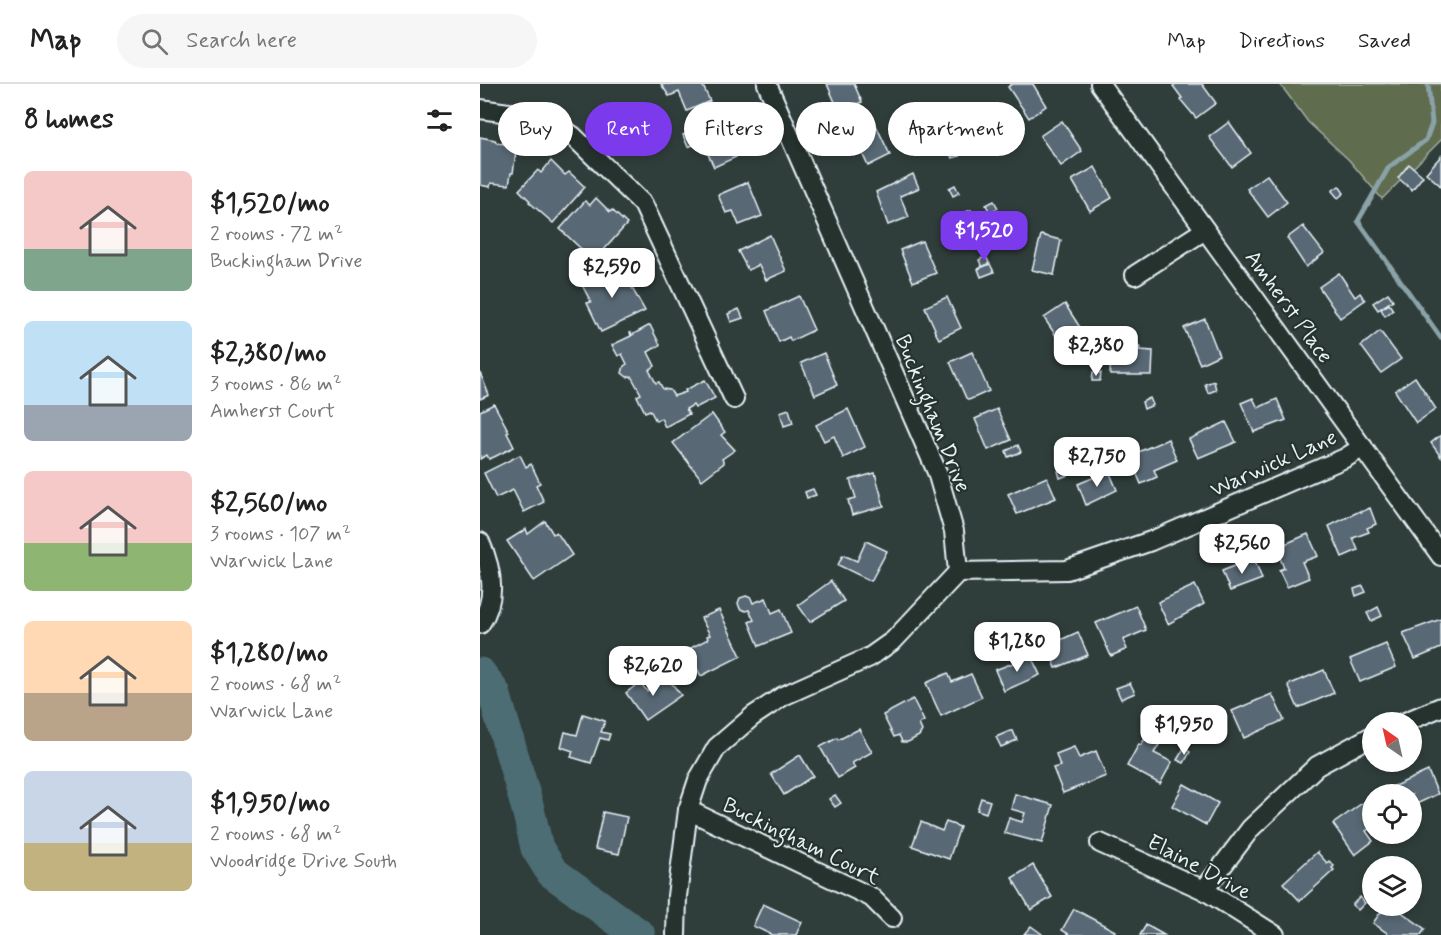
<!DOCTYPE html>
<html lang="en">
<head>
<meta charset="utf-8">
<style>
	:root { --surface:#fff; --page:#f6f6f6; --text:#222; --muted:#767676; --line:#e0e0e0; --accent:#7c3aed }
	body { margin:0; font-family:Mynerve,sans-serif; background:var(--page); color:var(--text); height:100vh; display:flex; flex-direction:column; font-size:22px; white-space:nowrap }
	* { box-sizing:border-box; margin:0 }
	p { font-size:20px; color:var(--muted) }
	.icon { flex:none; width:33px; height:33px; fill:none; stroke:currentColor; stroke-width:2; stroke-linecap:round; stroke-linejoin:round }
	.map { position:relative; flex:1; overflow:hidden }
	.sheet { display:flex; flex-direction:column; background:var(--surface); width:480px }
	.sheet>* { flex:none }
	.banner { position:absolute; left:18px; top:18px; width:570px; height:54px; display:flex; gap:12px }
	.needle { width:39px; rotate:326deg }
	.tools { position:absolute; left:882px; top:628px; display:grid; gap:12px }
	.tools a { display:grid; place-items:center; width:60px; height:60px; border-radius:50%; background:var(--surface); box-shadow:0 3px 9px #0003; font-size:30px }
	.price { position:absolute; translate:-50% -51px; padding:0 14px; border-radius:12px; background:#fff; color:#222; font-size:20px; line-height:39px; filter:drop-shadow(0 2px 3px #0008) }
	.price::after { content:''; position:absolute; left:50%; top:36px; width:18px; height:14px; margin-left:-9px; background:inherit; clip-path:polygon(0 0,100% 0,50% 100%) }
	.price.selected { background:var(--accent); color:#fff }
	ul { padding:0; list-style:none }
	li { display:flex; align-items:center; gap:18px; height:150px; padding:0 24px }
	li span { display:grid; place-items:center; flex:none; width:168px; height:120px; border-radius:9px; color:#555 }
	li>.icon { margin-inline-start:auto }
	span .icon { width:72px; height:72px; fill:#fffc; stroke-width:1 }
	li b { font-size:26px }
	h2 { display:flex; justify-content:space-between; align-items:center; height:72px; padding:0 24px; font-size:26px }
	.tag { padding:0 21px; border-radius:27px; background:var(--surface); box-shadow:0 3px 9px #0003; font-size:21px; line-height:54px }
	.tag.selected { background:var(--accent); color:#fff }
	header { display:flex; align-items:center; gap:36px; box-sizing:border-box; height:84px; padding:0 30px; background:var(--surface); border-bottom:2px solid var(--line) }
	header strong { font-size:28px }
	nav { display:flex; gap:33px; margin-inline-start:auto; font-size:21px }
	.search { width:420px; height:54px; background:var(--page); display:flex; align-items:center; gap:15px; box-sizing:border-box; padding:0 21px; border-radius:33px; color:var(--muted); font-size:22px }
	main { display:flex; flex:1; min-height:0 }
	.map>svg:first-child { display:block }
</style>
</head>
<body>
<header>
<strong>Map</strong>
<div class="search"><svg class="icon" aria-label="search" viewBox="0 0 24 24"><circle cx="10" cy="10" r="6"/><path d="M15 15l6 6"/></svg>Search here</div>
<nav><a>Map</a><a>Directions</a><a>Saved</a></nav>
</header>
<main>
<section class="sheet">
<h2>8 homes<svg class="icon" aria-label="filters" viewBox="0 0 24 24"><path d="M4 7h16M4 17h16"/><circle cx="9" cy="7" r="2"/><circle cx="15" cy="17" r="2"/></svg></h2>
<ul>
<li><span style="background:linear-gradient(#f6c9c9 65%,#7fa58c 0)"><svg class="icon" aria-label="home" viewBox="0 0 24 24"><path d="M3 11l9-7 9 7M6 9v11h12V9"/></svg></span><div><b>$1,520/mo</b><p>2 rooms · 72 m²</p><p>Buckingham Drive</p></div></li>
<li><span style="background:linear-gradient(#bfe0f5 70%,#9aa5b1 0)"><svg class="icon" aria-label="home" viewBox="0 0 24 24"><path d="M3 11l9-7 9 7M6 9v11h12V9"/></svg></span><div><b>$2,380/mo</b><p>3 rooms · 86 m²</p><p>Amherst Court</p></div></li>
<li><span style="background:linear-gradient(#f6c9c9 60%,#8fb573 0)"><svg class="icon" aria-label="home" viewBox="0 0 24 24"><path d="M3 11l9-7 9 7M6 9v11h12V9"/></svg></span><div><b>$2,560/mo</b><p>3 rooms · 107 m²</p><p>Warwick Lane</p></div></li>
<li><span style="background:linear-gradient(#ffd9b3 60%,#b9a48a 0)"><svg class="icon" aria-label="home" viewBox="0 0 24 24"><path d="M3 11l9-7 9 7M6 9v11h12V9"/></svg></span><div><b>$1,280/mo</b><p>2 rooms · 68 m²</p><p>Warwick Lane</p></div></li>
<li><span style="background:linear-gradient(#c9d6e8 60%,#c2b280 0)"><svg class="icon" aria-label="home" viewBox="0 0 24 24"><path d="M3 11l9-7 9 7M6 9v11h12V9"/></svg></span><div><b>$1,950/mo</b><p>2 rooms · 68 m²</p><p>Woodridge Drive South</p></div></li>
</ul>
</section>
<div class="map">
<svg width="961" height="851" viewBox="0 0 961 851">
	<rect width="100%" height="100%" fill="#303e3b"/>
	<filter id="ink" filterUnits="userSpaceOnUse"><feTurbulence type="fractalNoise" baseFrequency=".0167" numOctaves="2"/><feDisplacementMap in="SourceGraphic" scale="12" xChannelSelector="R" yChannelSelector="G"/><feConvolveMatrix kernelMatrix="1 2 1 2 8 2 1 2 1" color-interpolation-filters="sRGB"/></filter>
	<g filter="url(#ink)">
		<path fill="#5e6c4e" stroke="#a3aea3" stroke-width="1.5" d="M800,0H961V56L902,115L869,76L828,38Z"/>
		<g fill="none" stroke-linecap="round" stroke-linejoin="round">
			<path stroke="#8aa2a8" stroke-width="5" d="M948,0L952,39L946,56L909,83L878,137L961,254"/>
			<path stroke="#4c6d73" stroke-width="33" d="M0,590L14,609L48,725L57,764L72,788L159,851"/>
		</g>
		<g fill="#596975" stroke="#e8f1f8" stroke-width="1.5">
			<path d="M181,0H222L230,17L207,27L199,8L189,12Z"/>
			<path d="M347,0H374L382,18L359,27Z"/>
			<path d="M532,0H553L566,22L549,34L528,3Z"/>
			<path d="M696,0H722L736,19L716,34L700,15L702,14L693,2Z"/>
			<path d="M239,35L256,73L234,83L222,57L208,63L203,51Z"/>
			<path d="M394,37L410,71L388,82L372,47Z"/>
			<path d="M582,37L602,67L581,82L560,52Z"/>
			<path d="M749,38L771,69L752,83L729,53Z"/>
			<path d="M0,53L15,56L17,59L37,61L33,89H31L29,101L11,99L10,103L0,101Z"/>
			<path d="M475,61L479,72L472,74L468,64Z"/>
			<path d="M961,72V102L946,89Z"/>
			<path d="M71,77L85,91L89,88L105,103L73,139L49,118L50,117L39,106L58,86L61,89Z"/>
			<path d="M929,80L943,92L932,106L918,94Z"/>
			<path d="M615,83L632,114L610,127L592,96Z"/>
			<path d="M433,90L439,104L420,112L429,133L408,141L396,108Z"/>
			<path d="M787,91L807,118L788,133L767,105Z"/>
			<path d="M268,98L282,132L259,141L253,127L246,129L238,111Z"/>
			<path d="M475,101L479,109L473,112L469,104Z"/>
			<path d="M859,102L864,109L858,114L852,107Z"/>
			<path d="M116,114L130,128L132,126L147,140L114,177L80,145L105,117L110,121Z"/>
			<path d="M514,117L518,124L510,128L506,121Z"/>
			<path d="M491,126L494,134L486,136L484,129Z"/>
			<path d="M823,142L844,169L826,183L807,154Z"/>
			<path d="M290,151L306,187L286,196L279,181L268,186L258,167Z"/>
			<path d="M561,151L581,156L574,191L552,186Z"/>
			<path d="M442,157L456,189L433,198L420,166Z"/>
			<path d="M506,172L509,179L502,183L499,176Z"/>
			<path d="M510,180L514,188L501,193L498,185Z"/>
			<path d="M139,181L165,227L121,248L107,219L111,218L102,201Z"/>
			<path d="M859,189L875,213L880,209L885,216L860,234L839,203Z"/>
			<path d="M908,209L913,216L898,226L893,219Z"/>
			<path d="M319,212L334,246L311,257L309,253L299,258L286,227Z"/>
			<path d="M467,213L481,244L459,255L454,246L455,245L445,223Z"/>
			<path d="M585,220L603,248L583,262L564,234Z"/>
			<path d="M909,220L913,226L905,232L901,225Z"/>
			<path d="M259,225L263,234L251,238L248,230Z"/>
			<path d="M725,235L739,271L720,280L704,244Z"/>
			<path d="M170,241L180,261L168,268L175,282L169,286L176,299L179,298L183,305L190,306L194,312L206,308L205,306L225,296L235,314L215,324L213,321L206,325L209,330L185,343L181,334L176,337L170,326L165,328L157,312L161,310L151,292L147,293L142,289L144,282L147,280L142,270L138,272L132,261L151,252L150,248L152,251Z"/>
			<path d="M900,247L921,275L901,289L881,262Z"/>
			<path d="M652,262L660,263L659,266L673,267L672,291H630L631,265L652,266Z"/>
			<path d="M492,268L509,307L489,316L486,314L470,278Z"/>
			<path d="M344,269L357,301L335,311L321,279Z"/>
			<path d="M0,288L9,311L0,315Z"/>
			<path d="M613,288L621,289L620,297H612Z"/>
			<path d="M935,293L956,325L936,339L915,307Z"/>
			<path d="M734,297L736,306L728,309L725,300Z"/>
			<path d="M670,314L673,321L664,325L662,318Z"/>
			<path d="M773,314L778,324L797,315L806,336L774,348L761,319Z"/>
			<path d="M14,320L29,348L27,349L34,363L14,373L9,375L7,371L0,375V327Z"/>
			<path d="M309,325L313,339L304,342L300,328Z"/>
			<path d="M368,325L385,363L363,374L354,352L344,357L336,341Z"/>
			<path d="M517,325L531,356L508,366L495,335Z"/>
			<path d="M232,330L245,348L241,351L255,366L242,375L244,379L222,396L193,359Z"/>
			<path d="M746,338L756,358L718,374L709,355Z"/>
			<path d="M961,351V373L951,359Z"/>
			<path d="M688,355L697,376L674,386L677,393L661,400L649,372Z"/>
			<path d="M538,361L541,368L528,373L526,367Z"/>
			<path d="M40,371L46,383L51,380L60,399L56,401L64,418L44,428L33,406L16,414L4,389Z"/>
			<path d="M586,384L588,391L580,394L578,387Z"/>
			<path d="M629,387L637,406L606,421L598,400Z"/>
			<path d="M395,389L404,422L372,431L368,416L376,414L370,396Z"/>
			<path d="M567,393L576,414L537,430L528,410Z"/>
			<path d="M333,405L336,411L327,414L325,408Z"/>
			<path d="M890,424L896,440L887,444L889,448L873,454L878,466L862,473L849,442L880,427L881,428Z"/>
			<path d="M65,437L73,450L76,448L80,453L92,471L54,497L27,457L46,445L48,450Z"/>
			<path d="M828,450L838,472L822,478L829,494L807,503L799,486L804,484L796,464Z"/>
			<path d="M386,457L407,467L391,497L358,481L363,471L377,477Z"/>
			<path d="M774,474L782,495L750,507L742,487Z"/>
			<path d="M351,497L364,517L330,538L318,521Z"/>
			<path d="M715,501L724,520L688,540L678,518Z"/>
			<path d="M883,502L886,508L876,512L874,505Z"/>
			<path d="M266,512L271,514L273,519L286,514L292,529L301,525L311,549L279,562L269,538L274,536L269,526L266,527L260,525L258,519L260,514Z"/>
			<path d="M656,522L666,546L643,556L647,565L631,572L616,539Z"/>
			<path d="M898,523L902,532L891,537L887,529Z"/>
			<path d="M239,526L261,572L221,592L207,566L228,555L227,552L230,551L221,534Z"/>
			<path d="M961,535V564L935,575L923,549Z"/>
			<path d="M598,548L608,571L576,584L567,562Z"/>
			<path d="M906,560L916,583L880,598L870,575Z"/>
			<path d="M551,572L560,591L524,607L515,586Z"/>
			<path d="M844,586L854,609L818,624L808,601Z"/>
			<path d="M468,589L472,598L491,590L502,613L461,632L446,599Z"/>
			<path d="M187,593L201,611L165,636L146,609L160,598L167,607Z"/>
			<path d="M650,599L655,609L641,615L636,604Z"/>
			<path d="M792,610L804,636L764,654L752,627Z"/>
			<path d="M433,615L444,637L439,640L442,647L439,652L428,658H422L419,651L414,653L403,631Z"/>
			<path d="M103,630L125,637L121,648L130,650L128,656L120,654L111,679L91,673L93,667L81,663L85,648L97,651Z"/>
			<path d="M379,645L392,668L372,679L375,684L358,694L340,663L357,654L358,656Z"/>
			<path d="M530,647H533L537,656L521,663L516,653Z"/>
			<path d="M666,653L679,661L674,669L692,678L680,700L647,682L659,660L661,661Z"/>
			<path d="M594,663L599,674L616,667L626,692L583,709L573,684L580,682L576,670Z"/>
			<path d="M704,664L710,668L704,679L697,676Z"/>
			<path d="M320,671L333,692L304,711L291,690Z"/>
			<path d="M948,687L958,710L932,722V711H916L912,703Z"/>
			<path d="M704,700L738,719L726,741L692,722Z"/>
			<path d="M535,710L573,721L562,759L524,749L529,734L542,738L545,729L531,725Z"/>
			<path d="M355,711L361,719L355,723L349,715Z"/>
			<path d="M501,714L510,717L506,729L497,726Z"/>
			<path d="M885,717L892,728V743L886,747L893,757L875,771L853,740Z"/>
			<path d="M123,728L147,733L139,770L115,765Z"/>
			<path d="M441,738L462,747L466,738L480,743L469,775L432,762Z"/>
			<path d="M837,768L847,779L849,777L854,782L852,784L854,786L820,817L803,799Z"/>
			<path d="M553,781L572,813L551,826L532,794Z"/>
			<path d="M880,813L885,819L878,826L872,821Z"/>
			<path d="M283,820L322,838L316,851H292L273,842Z"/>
			<path d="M905,822H913L945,845L941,851H910L893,839Z"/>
			<path d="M594,825L635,847L632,851H590L582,846Z"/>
			<path d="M666,841L684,851H660Z"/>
			<path d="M551,842L562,850L561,851L544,850Z"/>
		</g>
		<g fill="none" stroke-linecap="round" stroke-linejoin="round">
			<defs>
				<g id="minor">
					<path d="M620,0L961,472"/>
					<path d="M0,25L66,34L93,52L163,120L254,315"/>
					<path d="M655,191L725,146"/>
					<path d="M0,458C12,485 18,514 0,540"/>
					<path d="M478,488L587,486L671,457L865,374L883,363"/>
					<path d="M923,639L961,623"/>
					<path d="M208,726L391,813L412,834"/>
					<path d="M620,759L724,806L795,851"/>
					<path d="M724,806L771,744L837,682L892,652"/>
					<path d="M196,851L197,812L208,726L218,696L237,663L273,632L303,612L390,573L414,556L478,488L474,447L457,388L287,0"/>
				</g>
			</defs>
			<use href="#minor" stroke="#e8f1f8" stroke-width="22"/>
			<use href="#minor" stroke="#26332d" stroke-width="18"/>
		</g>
	</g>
	<g text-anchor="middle" stroke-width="4.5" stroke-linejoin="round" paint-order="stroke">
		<g font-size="22" fill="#e8f1f8" stroke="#26332d">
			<text transform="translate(810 222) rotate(54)" y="8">Amherst Place</text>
			<text transform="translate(454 329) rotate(68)" y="8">Buckingham Drive</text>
			<text transform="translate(793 378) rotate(-24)" y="8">Warwick Lane</text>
			<text transform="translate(322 756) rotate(26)" y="8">Buckingham Court</text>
			<text transform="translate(720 782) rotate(28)" y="8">Elaine Drive</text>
		</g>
	</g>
</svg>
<div class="tools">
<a><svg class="needle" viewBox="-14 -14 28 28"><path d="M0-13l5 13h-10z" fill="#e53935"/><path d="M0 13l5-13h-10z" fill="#767676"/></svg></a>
<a><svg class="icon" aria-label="locate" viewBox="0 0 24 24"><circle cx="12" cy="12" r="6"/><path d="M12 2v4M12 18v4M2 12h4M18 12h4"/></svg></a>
<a><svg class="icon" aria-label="layers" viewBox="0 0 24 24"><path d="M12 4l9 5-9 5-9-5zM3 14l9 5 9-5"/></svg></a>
</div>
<b class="price selected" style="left:504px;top:178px">$1,520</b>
<b class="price" style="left:132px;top:215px">$2,590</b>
<b class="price" style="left:616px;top:293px">$2,380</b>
<b class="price" style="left:617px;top:404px">$2,750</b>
<b class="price" style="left:762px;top:491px">$2,560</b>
<b class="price" style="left:537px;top:589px">$1,280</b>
<b class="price" style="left:173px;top:613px">$2,620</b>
<b class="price" style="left:704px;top:672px">$1,950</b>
<div class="banner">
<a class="tag">Buy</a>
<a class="tag selected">Rent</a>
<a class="tag">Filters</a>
<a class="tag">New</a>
<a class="tag">Apartment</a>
</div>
</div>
</main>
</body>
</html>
